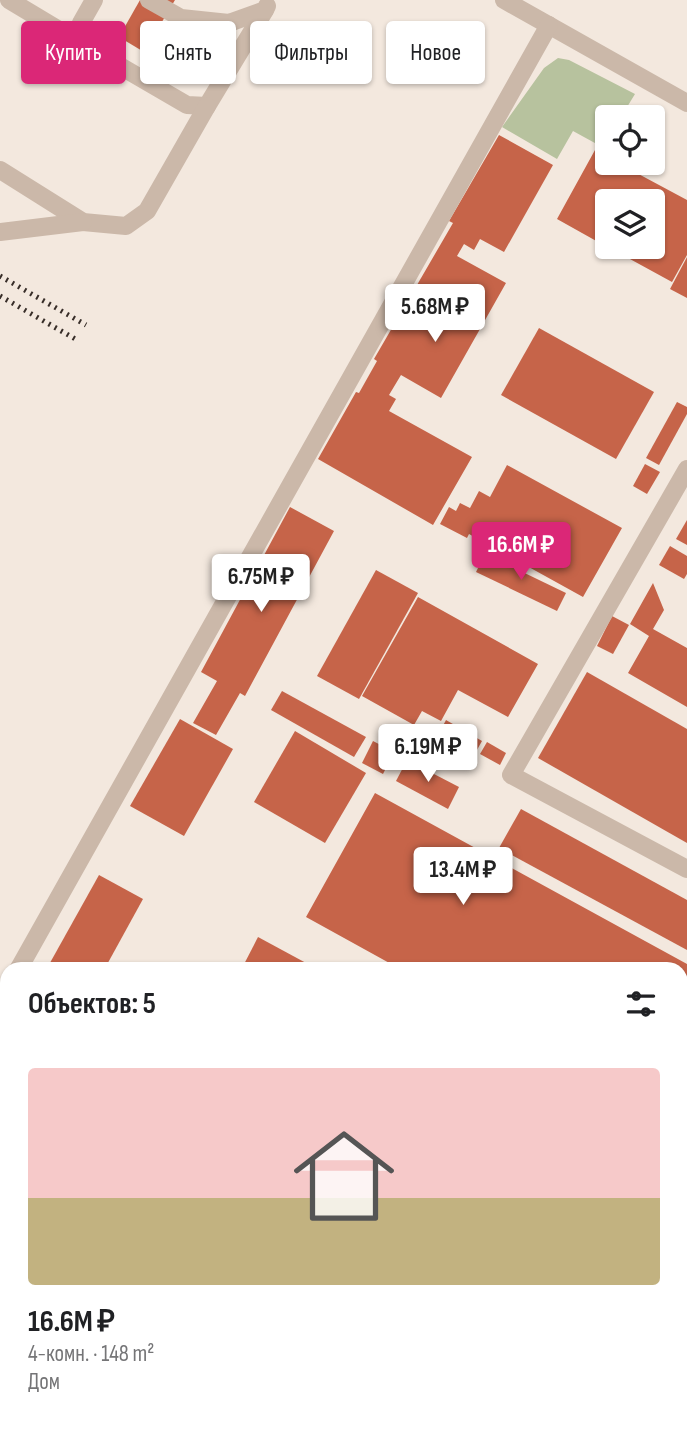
<!DOCTYPE html>
<html lang="ru">
<head>
<meta charset="utf-8">
<style>
	:root { --surface:#fff; --page:#f6f6f6; --text:#202124; --muted:#757577; --accent:#db2777 }
	body { margin:0; font-family:"Sofia Sans Condensed",sans-serif; background:var(--page); color:var(--text); height:100vh; display:flex; flex-direction:column; font-size:26px; white-space:nowrap }
	* { box-sizing:border-box; margin:0 }
	p { font-size:23px; color:var(--muted) }
	.icon { flex:none; width:38px; height:38px; fill:none; stroke:currentColor; stroke-width:2; stroke-linecap:round; stroke-linejoin:round }
	.map { position:relative; flex:1; overflow:hidden }
	.details { position:absolute; left:0px; top:962px; width:688px; height:471px; display:flex; flex-direction:column; background:var(--surface); border-radius:21px 21px 0 0; box-shadow:0 2px 5px #0004 }
	.details>* { flex:none }
	.top-card { position:absolute; left:21px; top:21px; width:646px; height:63px; display:flex; gap:14px }
	.controls { position:absolute; left:595px; top:105px; display:grid; gap:14px }
	.controls a { display:grid; place-items:center; width:70px; height:70px; border-radius:7px; background:var(--surface); box-shadow:0 2px 5px #0004; font-size:35px }
	.price { position:absolute; translate:-50% -60px; padding:0 16px; border-radius:7px; background:#fff; color:#222; font-size:23px; line-height:46px; filter:drop-shadow(0 2px 4px #0008) }
	.price::after { content:''; position:absolute; left:50%; top:42px; width:21px; height:16px; margin-left:-10px; background:inherit; clip-path:polygon(0 0,100% 0,50% 100%) }
	.price.on { background:var(--accent); color:#fff }
	ul { padding:0; list-style:none }
	li { display:grid; align-content:center; gap:14px; height:371px; padding:0 28px }
	li span { display:grid; place-items:center; height:217px; border-radius:7px; color:#555 }
	li>.icon { margin-inline-start:auto }
	span .icon { width:126px; height:126px; fill:#fffc; stroke-width:1 }
	li b { font-size:30px }
	h2 { display:flex; justify-content:space-between; align-items:center; height:84px; padding:0 28px; font-size:30px }
	.tag { padding:0 24px; border-radius:7px; background:var(--surface); box-shadow:0 2px 5px #0004; font-size:24px; line-height:63px }
	.tag.on { background:var(--accent); color:#fff }
	.map>svg:first-child { display:block }
</style>
</head>
<body>
<div class="map">
<svg width="687" height="1432" viewBox="0 0 687 1432">
	<rect width="100%" height="100%" fill="#f3e8de"/>
	<path fill="#b7c29e" d="M558,58L569,60L635,94L621,117H607V142L604,148L573,131L557,159L502,127L544,68Z"/>
	<g fill="#c66449">
		<path d="M140,0H175L144,52L119,37Z"/>
		<path d="M499,135L553,165L504,252L480,239L474,250L464,244L457,256L506,283L441,398L401,375L389,395L396,399L389,411L472,457L433,525L318,459L356,392L359,393L377,361L374,359L453,223L449,221Z"/>
		<path d="M595,150L607,157V163H618L687,200V255L672,282L608,247H653V201H607V247L557,219Z"/>
		<path d="M687,257V298L670,289Z"/>
		<path d="M539,328L654,392L616,459L501,395Z"/>
		<path d="M677,402L687,407V414L659,465L646,458Z"/>
		<path d="M645,464L660,472L647,494L633,486Z"/>
		<path d="M507,465L622,528L583,597L469,534L467,538L440,524L449,507L456,511L460,503L470,508L479,491L490,497Z"/>
		<path d="M290,507L334,531L245,696L240,693L216,735L193,723L217,681L201,672Z"/>
		<path d="M687,520V545L676,539Z"/>
		<path d="M670,546L687,556V574L684,579L659,565Z"/>
		<path d="M485,554L566,593L557,611L476,572Z"/>
		<path d="M376,570L418,593L359,699L317,676Z"/>
		<path d="M653,583L664,610L653,629L687,648V707L628,673L649,636L630,624Z"/>
		<path d="M418,597L538,664L508,717L458,690L441,721L422,711L414,725L362,696Z"/>
		<path d="M612,616L629,625L613,654L597,646Z"/>
		<path d="M587,672L687,729V843L538,758Z"/>
		<path d="M282,691L366,737L354,757L271,710Z"/>
		<path d="M180,719L233,749L184,836L130,806Z"/>
		<path d="M446,720L482,741L473,757L437,737Z"/>
		<path d="M295,731L366,773L325,843L254,802Z"/>
		<path d="M373,741L394,752L383,774L362,763Z"/>
		<path d="M487,742L506,753L500,765L480,754Z"/>
		<path d="M407,760L459,787L448,809L396,781Z"/>
		<path d="M375,793L687,964V1000L681,1011V970H402L306,917Z"/>
		<path d="M521,809L687,900V950L499,848Z"/>
		<path d="M99,875L143,899L104,970H46Z"/>
		<path d="M258,937L319,970H241Z"/>
		<path d="M683,1137L687,1139V1276L681,1272V1140Z"/>
		<path d="M687,1379V1423L681,1419V1390Z"/>
	</g>
	<g fill="none" stroke-linecap="round" stroke-linejoin="round">
		<g stroke="#cbb8a9" stroke-width="18">
			<path d="M9,0L69,36L85,35"/>
			<path d="M94,0L81,23L89,48L187,105L207,106L265,10"/>
			<path d="M149,0L181,18L229,23L265,10L267,6"/>
			<path d="M504,0L687,103"/>
			<path d="M0,170L83,222L126,226L147,211L207,106"/>
			<path d="M0,232L83,222"/>
			<path d="M687,469L511,775L687,869"/>
			<path d="M18,970L549,25"/>
			<path d="M0,1001L7,988"/>
			<path d="M0,1074L7,1077"/>
			<path d="M681,1114L687,1104"/>
			<path d="M541,1426L544,1432"/>
		</g>
		<g stroke="#382e29" stroke-width="5" stroke-dasharray="2 5" stroke-linecap="butt">
			<path d="M0,276L86,325"/>
			<path d="M0,296L77,340"/>
		</g>
	</g>
</svg>
<div class="controls">
<a><svg class="icon" aria-label="locate" viewBox="0 0 24 24"><circle cx="12" cy="12" r="6"/><path d="M12 2v4M12 18v4M2 12h4M18 12h4"/></svg></a>
<a><svg class="icon" aria-label="layers" viewBox="0 0 24 24"><path d="M12 4l9 5-9 5-9-5zM3 14l9 5 9-5"/></svg></a>
</div>
<b class="price" style="left:435px;top:344px">5.68M ₽</b>
<b class="price on" style="left:521px;top:582px">16.6M ₽</b>
<b class="price" style="left:261px;top:614px">6.75M ₽</b>
<b class="price" style="left:428px;top:784px">6.19M ₽</b>
<b class="price" style="left:463px;top:907px">13.4M ₽</b>
<div class="top-card">
<a class="tag on">Купить</a>
<a class="tag">Снять</a>
<a class="tag">Фильтры</a>
<a class="tag">Новое</a>
</div>
<section class="details">
<h2>Объектов: 5<svg class="icon" aria-label="filters" viewBox="0 0 24 24"><path d="M4 7h16M4 17h16"/><circle cx="9" cy="7" r="2"/><circle cx="15" cy="17" r="2"/></svg></h2>
<ul>
<li><span style="background:linear-gradient(#f6c9c9 60%,#c2b280 0)"><svg class="icon" aria-label="home" viewBox="0 0 24 24"><path d="M3 11l9-7 9 7M6 9v11h12V9"/></svg></span><div><b>16.6M ₽</b><p>4-комн. · 148 m²</p><p>Дом</p></div></li>
</ul>
</section>
</div>
</body>
</html>
